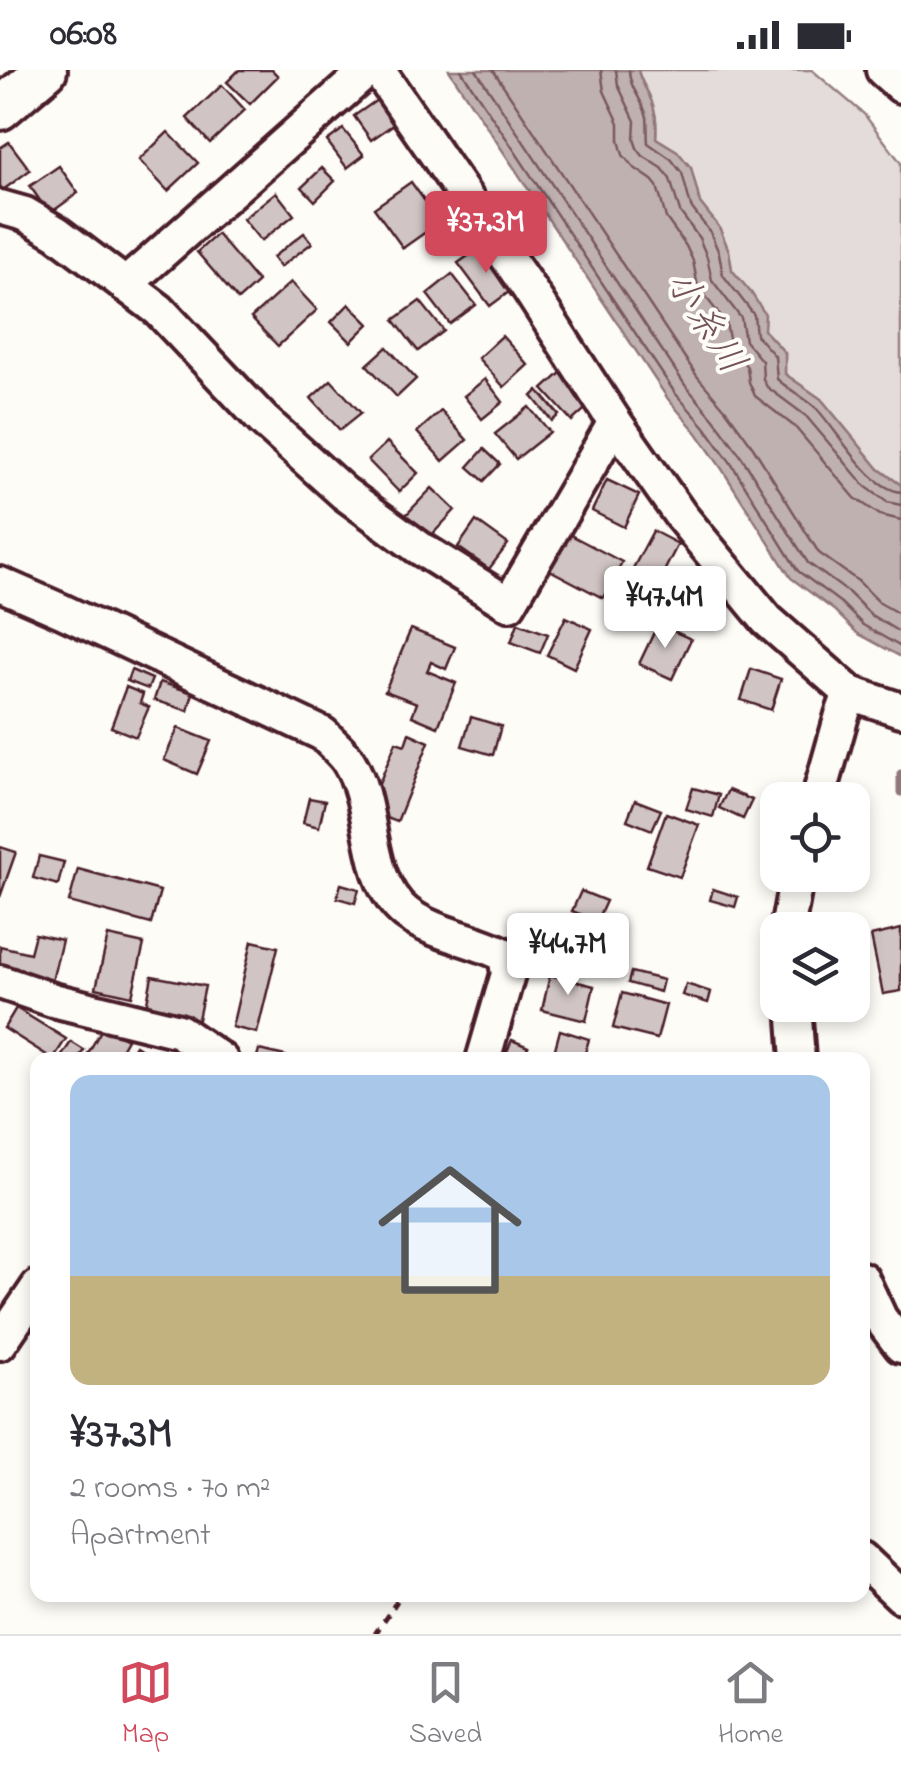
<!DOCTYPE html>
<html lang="en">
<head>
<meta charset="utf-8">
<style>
	:root { --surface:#fff; --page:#f2f2f3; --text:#2b2b33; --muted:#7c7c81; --line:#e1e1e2; --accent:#d1495b }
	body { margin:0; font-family:"Indie Flower","Klee One",sans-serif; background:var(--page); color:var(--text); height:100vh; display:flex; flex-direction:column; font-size:38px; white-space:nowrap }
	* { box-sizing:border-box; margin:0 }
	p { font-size:32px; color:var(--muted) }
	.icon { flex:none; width:55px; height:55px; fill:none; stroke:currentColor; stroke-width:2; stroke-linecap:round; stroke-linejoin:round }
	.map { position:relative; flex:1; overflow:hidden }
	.panel { position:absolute; left:30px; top:982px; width:840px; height:550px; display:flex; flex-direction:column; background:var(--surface); border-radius:20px; box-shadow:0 5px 15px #0003 }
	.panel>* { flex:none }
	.tools { position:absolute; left:760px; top:712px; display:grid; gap:20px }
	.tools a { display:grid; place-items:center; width:110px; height:110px; border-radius:20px; background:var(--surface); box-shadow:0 5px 15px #0003; font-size:50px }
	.price { position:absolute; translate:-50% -85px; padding:0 22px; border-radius:10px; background:#fff; color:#222; font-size:32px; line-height:65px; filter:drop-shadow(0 2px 5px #0008) }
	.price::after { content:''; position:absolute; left:50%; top:60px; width:30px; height:22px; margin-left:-15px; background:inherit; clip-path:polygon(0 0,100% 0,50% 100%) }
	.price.selected { background:var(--accent); color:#fff }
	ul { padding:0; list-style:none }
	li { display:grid; align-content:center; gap:20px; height:530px; padding:0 40px }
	li span { display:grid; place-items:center; height:310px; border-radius:20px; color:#555 }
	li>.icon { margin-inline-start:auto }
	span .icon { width:180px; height:180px; fill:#fffc; stroke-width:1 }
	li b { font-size:42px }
	.status { display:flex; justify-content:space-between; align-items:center; height:70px; padding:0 50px; background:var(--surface); direction:ltr }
	.status svg { height:28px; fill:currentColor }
	.tab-bar { display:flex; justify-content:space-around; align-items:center; height:140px; border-top:2px solid var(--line); background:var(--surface); font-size:28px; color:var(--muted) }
	.tab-bar a { display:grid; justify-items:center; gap:5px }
	.tab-bar .selected { color:var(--accent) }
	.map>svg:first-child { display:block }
</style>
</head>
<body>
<div class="status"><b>06:08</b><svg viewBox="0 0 49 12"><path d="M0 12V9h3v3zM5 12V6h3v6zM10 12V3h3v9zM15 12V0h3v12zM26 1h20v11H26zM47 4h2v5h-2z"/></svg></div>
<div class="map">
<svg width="901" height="1564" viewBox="0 0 901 1564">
	<rect width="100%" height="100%" fill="#fdfcf7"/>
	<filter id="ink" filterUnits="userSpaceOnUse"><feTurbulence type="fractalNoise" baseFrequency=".01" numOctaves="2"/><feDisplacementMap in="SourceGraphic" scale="20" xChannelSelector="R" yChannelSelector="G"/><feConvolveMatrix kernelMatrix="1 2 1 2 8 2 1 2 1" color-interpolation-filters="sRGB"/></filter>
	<g filter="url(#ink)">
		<path fill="#e3dcda" stroke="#967e82" stroke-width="2.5" d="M638,0H812L864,44L901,93V415L879,399L821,329L785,304V283L764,260L752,224L732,200L729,181L719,157L700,133L691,98L677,81L656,68C657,52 656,40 649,25C644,15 640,10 638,0Z"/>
		<path fill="#c0b1b1" stroke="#91777b" stroke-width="2.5" d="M449,0H638C640,10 644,15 649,25C656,40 657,52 656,68L677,81L691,98L700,133L719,157L729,181L732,200L752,224L765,244L764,260L785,283V304L821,329L879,399L901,415V587L857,563L835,541L791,508L722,399L697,363L668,329Z"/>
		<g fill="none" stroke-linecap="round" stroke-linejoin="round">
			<g stroke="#795961" stroke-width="2.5">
				<path d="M461,0L675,323L705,357L731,393L798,501L841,533L863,555L901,577"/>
				<path d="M476,0L685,315L714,349L741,386L808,493L849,523L871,545L901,563"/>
				<path d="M493,0L697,306L726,340L753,377L819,483L858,511L880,533L901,545"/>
				<path d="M601,0L604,21L619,53V70L623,85L633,97L652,110L657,116L666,148L686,176L693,191L698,217L726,253L730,274L747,297L749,312L755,326L795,357L855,428L880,445L901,450"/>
				<path d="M616,0L618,15L635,51L634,69L637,78L643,86L662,98L670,109L680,142L699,168L707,187L712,210L741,248L745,271L762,291L763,309L767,317L806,346L865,416L887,432L901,435"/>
				<path d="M629,0C629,18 643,30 647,47C648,55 647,64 648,73L671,89L682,103L691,137L710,162L719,183L723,205L754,245L756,265L775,286L777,309C789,320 804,327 816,338C838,361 868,418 901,422"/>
			</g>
			<path stroke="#91777b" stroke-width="9" d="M901,704V722"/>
		</g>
		<g fill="#d0c5c4" stroke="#4a1f2b" stroke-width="2.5">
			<path d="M239,0H272L278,6L250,34L227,12Z"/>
			<path d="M222,15L245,40L210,73L187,48Z"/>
			<path d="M377,30L394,54L371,70L354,46Z"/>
			<path d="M343,59L364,85L347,98L327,71Z"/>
			<path d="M168,62L198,93L168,121L139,90Z"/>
			<path d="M9,72L30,100L3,120L0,116V78Z"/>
			<path d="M59,96L78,123L49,144L30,116Z"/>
			<path d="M322,98L335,111L315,131L302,117Z"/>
			<path d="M411,112L440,152L403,178L374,138Z"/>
			<path d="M276,122L294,145L261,171L243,149Z"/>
			<path d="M304,163L312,173L280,197L273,187Z"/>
			<path d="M217,164L258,212L238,230L197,182Z"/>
			<path d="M481,177L513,219L490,236L458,193Z"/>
			<path d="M452,204L476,235L450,254L427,224Z"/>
			<path d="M291,212L317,240L278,276L251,248Z"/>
			<path d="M420,231L444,261L418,281L394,250Z"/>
			<path d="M349,234L369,254L351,272L331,252Z"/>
			<path d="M502,266L528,295L504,317L478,288Z"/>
			<path d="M387,277L416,309L397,327L367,295Z"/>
			<path d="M563,301L592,333L572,351L543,319Z"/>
			<path d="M485,309L503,332L482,349L464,326Z"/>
			<path d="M331,310L361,343L340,360L311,328Z"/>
			<path d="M538,320L559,345L552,351L532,326Z"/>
			<path d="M529,337L550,362L516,389L495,364Z"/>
			<path d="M441,341L467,370L443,391L417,362Z"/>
			<path d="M387,372L418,403L399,422L368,390Z"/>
			<path d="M484,379L500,394L484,411L468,397Z"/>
			<path d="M607,410L639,425L624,457L592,441Z"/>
			<path d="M432,418L455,440L429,468L405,446Z"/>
			<path d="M476,451L508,474L489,499L458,477Z"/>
			<path d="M653,461L678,474L656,517L630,504Z"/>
			<path d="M565,462L622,492L603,528L546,498Z"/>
			<path d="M566,547L592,559L574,598L547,585Z"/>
			<path d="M518,553L548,564L540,583L511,572Z"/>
			<path d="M658,554L691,569L672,609L639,594Z"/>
			<path d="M411,559L455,577L446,599L431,592L427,601L456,613L438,657L412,646L417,633L385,621Z"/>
			<path d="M751,599L781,609L771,640L741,630Z"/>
			<path d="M131,600L152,609L148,619L127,611Z"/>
			<path d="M160,612L193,623L188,641L154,630Z"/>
			<path d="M126,617L143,624L140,633L149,637L136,667L111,657Z"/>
			<path d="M471,647L501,656L493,685L462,676Z"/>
			<path d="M178,658L211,671L197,704L164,690Z"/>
			<path d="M409,663L429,672L397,752L368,741L396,672L405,675Z"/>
			<path d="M693,718L719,725L713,747L686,739Z"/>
			<path d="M728,720L752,730L743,749L719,738Z"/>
			<path d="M309,728L325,731L319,757L303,753Z"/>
			<path d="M635,730L661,740L652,760L627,750Z"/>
			<path d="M666,743L699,755L680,807L647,796Z"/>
			<path d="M0,777L16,782L0,827Z"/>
			<path d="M39,786L64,792L58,815L33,808Z"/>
			<path d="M78,799L160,821L151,854L69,832Z"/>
			<path d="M341,814L359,819L355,833L337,828Z"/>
			<path d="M713,819L738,827L735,837L710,830Z"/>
			<path d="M581,821L606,831L597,851L572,841Z"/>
			<path d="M901,859V921L883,924L871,866Z"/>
			<path d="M35,864L62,870L52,911L0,898V876L30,883Z"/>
			<path d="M108,866L144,874L132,926L96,918Z"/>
			<path d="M252,871L278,877L257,963L232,957Z"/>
			<path d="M631,902L663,910L660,922L628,913Z"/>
			<path d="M550,905L594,916L586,951L542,940Z"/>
			<path d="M152,906L205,916L197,954L145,943Z"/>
			<path d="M686,914L711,922L708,933L682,925Z"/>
			<path d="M622,923L666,935L657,969L613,958Z"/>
			<path d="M16,938L66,969L53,989L4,958Z"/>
			<path d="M103,957L127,969L115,990H96L87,985Z"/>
			<path d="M560,960L589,969L583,990H552Z"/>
			<path d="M512,970L528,977L522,990L505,986Z"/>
			<path d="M71,972L84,980L77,990H59Z"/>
			<path d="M135,975L155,988L153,990H126Z"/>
			<path d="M259,980L285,986L284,990H256Z"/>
		</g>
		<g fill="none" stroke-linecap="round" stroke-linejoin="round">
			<defs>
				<g id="minor">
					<path d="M378,0L529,219L615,352L681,446L767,550L850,623L901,640"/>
					<path d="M883,0L901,16"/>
					<path d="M0,137L25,144L57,163L159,240L264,351L344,423L418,477L509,534L615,352"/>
					<path d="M125,215L368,0"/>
					<path d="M0,514L62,541L323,664C331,673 343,682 349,692C377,737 363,808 406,843C433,864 475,869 505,885L508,904L483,990"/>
					<path d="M818,730L842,645L850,623"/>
					<path d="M787,860L797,805"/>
					<path d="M0,912L53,930L179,961L221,990"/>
					<path d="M794,935L798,990"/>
					<path d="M862,1209L880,1248L901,1276"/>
					<path d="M0,1273L38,1217"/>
					<path d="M862,1489L901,1526"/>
				</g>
				<path id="tertiary" d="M0,39L46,0"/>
			</defs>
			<use href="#minor" stroke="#4a1f2b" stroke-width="40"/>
			<use href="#tertiary" stroke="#4a1f2b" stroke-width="48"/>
			<path stroke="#4a1f2b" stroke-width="5" stroke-dasharray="8 8" stroke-linecap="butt" d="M375,1564L401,1525"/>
			<use href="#minor" stroke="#fdfcf7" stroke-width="32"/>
			<use href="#tertiary" stroke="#fdfcf7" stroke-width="40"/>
		</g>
	</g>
	<g text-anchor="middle" stroke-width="8" stroke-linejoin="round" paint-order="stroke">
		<g font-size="38" font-style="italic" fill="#73525a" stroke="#fdfcf7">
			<text transform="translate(707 251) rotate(57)" y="13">小糸川</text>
		</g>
	</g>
</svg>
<div class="tools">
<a><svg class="icon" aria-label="locate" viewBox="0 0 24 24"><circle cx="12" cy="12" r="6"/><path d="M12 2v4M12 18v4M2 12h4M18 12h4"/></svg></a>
<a><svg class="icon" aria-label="layers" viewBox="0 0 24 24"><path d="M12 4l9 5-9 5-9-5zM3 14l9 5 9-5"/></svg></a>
</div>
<b class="price selected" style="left:486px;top:206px">¥37.3M</b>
<b class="price" style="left:665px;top:581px">¥47.4M</b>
<b class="price" style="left:568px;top:928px">¥44.7M</b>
<section class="panel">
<ul>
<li><span style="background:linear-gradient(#a9c7e8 65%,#c2b280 0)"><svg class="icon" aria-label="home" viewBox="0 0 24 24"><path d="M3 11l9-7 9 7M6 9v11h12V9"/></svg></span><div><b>¥37.3M</b><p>2 rooms · 70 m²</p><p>Apartment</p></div></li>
</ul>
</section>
</div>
<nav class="tab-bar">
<a class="selected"><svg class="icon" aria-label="map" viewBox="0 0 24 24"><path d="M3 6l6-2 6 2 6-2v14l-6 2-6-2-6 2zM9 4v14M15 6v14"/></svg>Map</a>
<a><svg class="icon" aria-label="saved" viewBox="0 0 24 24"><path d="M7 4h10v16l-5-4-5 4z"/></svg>Saved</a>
<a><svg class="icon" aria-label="home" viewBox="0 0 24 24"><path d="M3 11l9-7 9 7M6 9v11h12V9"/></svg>Home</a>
</nav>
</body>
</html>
